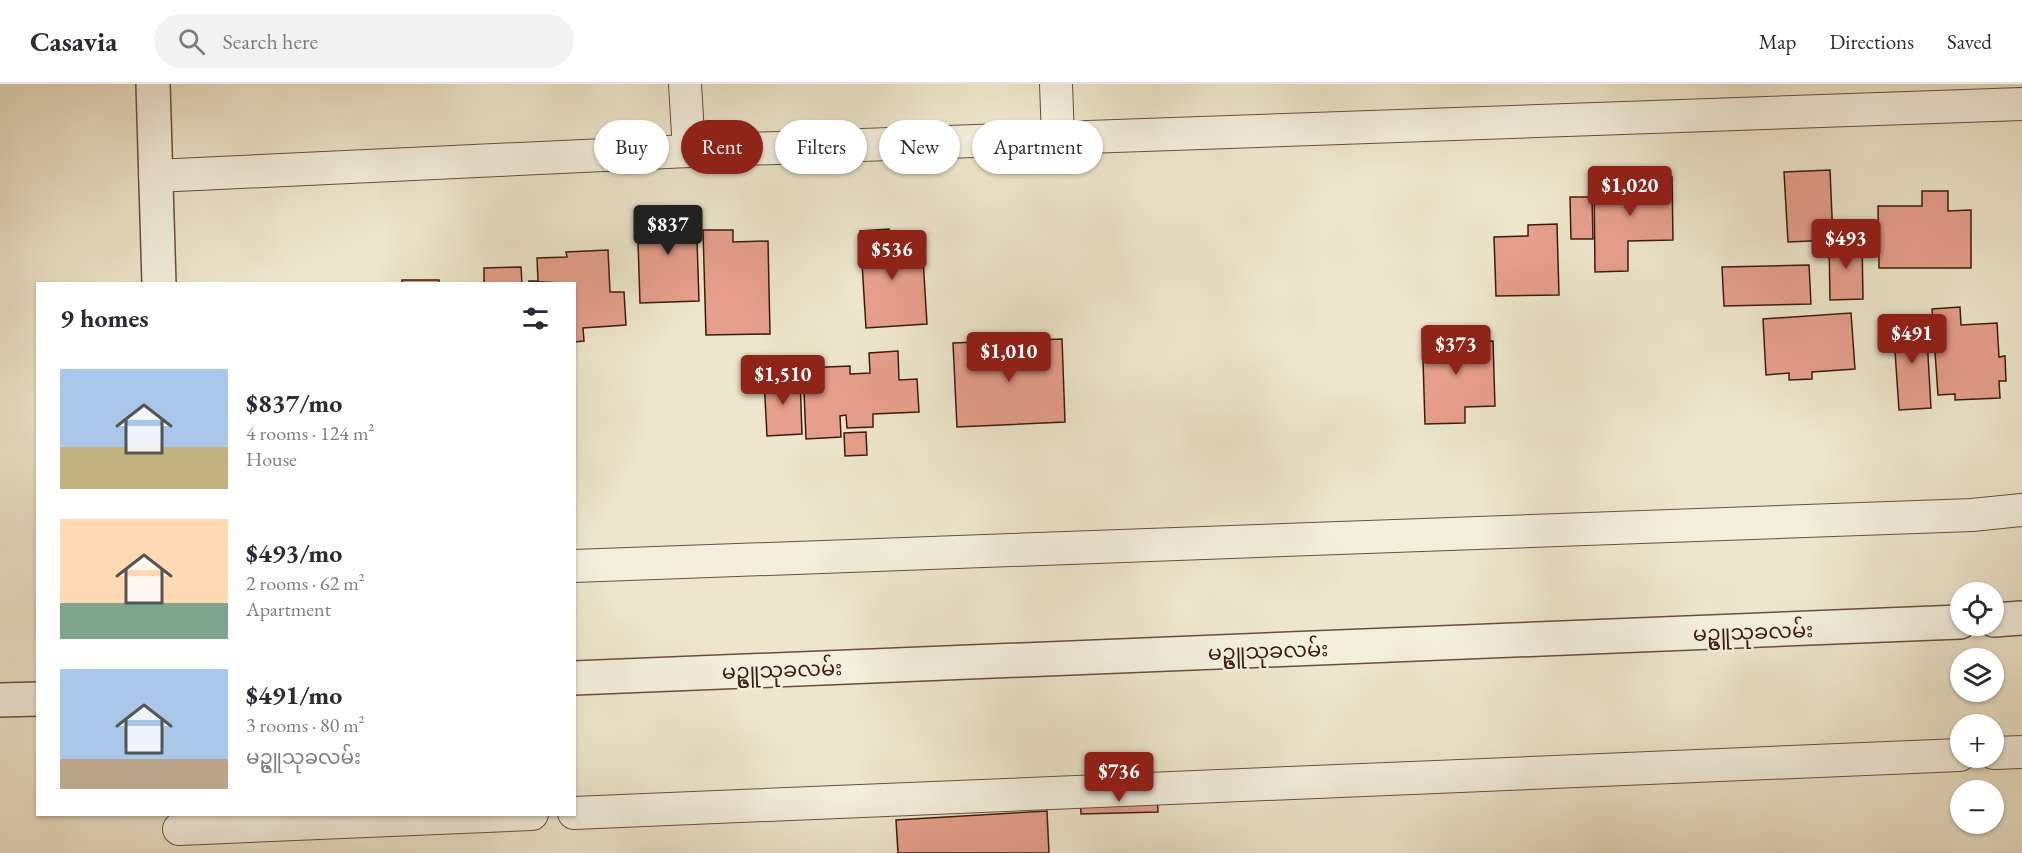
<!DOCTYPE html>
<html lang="en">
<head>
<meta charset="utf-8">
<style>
	:root { --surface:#fff; --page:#f2f2f3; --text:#2b2b33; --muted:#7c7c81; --line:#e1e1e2; --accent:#8f2418 }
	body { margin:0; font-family:"EB Garamond","Noto Sans Myanmar",serif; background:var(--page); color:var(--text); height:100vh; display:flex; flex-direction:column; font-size:22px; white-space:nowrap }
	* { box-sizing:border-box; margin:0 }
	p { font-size:20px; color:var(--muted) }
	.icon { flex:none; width:33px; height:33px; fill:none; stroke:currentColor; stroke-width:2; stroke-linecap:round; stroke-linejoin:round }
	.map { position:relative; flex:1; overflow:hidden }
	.details { position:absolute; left:36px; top:198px; width:540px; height:534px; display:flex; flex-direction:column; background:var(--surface); border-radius:0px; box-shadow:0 2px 4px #0004 }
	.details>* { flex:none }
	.banner { position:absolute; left:594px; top:36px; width:570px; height:54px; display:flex; gap:12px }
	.controls { position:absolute; left:1950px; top:498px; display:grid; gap:12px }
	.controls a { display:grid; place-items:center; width:54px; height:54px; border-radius:50%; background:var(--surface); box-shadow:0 2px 4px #0004; font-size:30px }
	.price { position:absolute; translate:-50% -51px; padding:0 14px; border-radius:6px; background:var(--accent); color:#fff; font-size:20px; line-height:39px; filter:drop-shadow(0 2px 3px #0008) }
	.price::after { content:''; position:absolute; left:50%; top:36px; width:18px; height:14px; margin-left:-9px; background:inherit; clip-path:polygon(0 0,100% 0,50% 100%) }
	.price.on { background:#222; color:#fff }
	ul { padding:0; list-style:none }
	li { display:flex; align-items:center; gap:18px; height:150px; padding:0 24px }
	li span { display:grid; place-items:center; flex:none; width:168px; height:120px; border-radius:0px; color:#555 }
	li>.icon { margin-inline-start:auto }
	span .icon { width:72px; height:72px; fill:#fffc; stroke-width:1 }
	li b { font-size:26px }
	h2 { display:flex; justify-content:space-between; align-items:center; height:72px; padding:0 24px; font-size:26px }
	.tag { padding:0 21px; border-radius:27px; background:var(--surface); box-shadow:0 2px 4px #0004; font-size:21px; line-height:54px }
	.tag.on { background:var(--accent); color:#fff }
	header { display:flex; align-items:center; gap:36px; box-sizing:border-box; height:84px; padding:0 30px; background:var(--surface); border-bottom:2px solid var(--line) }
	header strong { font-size:28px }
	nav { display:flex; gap:33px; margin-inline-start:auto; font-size:21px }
	.search { width:420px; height:54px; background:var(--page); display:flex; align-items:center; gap:15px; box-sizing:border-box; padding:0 21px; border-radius:33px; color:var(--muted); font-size:22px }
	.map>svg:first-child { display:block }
</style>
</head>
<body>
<header>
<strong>Casavia</strong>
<div class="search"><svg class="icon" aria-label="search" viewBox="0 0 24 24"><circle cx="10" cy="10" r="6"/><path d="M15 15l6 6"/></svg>Search here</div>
<nav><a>Map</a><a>Directions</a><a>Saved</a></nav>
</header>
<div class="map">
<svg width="2022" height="769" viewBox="0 0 2022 769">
	<rect width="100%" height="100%" fill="#ede6cc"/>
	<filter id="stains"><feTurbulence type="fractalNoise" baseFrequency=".00333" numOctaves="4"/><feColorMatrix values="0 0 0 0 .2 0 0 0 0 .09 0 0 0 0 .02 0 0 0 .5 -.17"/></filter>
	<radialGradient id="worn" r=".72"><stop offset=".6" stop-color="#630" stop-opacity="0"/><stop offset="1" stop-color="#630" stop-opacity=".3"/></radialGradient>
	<g fill="#e69f8c" stroke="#3c1b0d" stroke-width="1.5">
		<path d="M1830,86L1833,156L1788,158L1784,88Z"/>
		<path d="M1594,93H1672L1673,156L1628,157V187L1595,188Z"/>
		<path d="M1922,107H1948V127L1971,126V184H1879L1878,122H1922Z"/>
		<path d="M1570,113H1592L1593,155H1571Z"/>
		<path d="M696,126L699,217L640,219L637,128Z"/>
		<path d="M1557,140L1559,211L1496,212L1494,153L1528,152V141Z"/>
		<path d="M889,145L890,160L922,158L927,240L866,244L860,147Z"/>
		<path d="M703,146H733V158L768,157L770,250L706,251Z"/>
		<path d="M1829,157H1862L1863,215L1830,216Z"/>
		<path d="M608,166L610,208H624L626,241L583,244L584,257L574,258V200L528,197H538L537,174L567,173L566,168Z"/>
		<path d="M1809,181L1811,220L1724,222L1722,183Z"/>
		<path d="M521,183L522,200H484V184Z"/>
		<rect x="402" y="196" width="37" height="4"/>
		<path d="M1960,223L1961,241L1997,239L1999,273L2005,272L2006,297H1999L2000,314L1955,316V310L1938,311L1932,225Z"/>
		<path d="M1851,229L1855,285L1812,288V295L1789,296V289L1766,291L1763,235Z"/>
		<path d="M1926,236L1931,324L1899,326L1893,238Z"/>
		<path d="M1454,244V258L1493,257L1495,322L1465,323V339L1425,340L1422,245Z"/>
		<path d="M1062,255L1065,338L957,343L953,259Z"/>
		<path d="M898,267L899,296L917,295L919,328L873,330V343L847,344L846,331L840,332L841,353L806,355L803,284L850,282V290L870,289L869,269Z"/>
		<path d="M800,293L802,350L767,352L764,295Z"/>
		<path d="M866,348L867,371L845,372L844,349Z"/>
		<path d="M1157,708L1158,728L1081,730L1080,710Z"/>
		<path d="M1047,727L1049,769H898L896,736Z"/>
	</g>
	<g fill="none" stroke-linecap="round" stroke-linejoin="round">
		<defs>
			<g id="minor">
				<path d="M685,0L689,67"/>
				<path d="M1056,0L1058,54"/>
				<path d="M155,92L689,67L2022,20"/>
				<path d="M574,482L1972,431L2022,426"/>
				<path d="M1994,669L2022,668"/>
				<path d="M574,729L1960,671"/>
				<path d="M179,745L532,730"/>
			</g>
			<g id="tertiary">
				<path d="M153,0L159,200"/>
				<path d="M1994,536L2022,534"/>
				<path d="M574,594L1960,538"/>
				<path d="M0,616L38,615"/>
			</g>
		</defs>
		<use href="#minor" stroke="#684e3d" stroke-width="34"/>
		<use href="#tertiary" stroke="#684e3d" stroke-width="36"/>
		<use href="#minor" stroke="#f3efde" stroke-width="32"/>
		<use href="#tertiary" stroke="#f3efde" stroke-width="33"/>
	</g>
	<g text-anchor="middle" stroke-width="5" stroke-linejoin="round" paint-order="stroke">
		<g font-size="21" fill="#3c1b0d" stroke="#f3efde">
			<text transform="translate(1753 548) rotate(-2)" y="7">မဥ္ဇူသုခလမ်း</text>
			<text transform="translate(1268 567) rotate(-2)" y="7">မဥ္ဇူသုခလမ်း</text>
			<text transform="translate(782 586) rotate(-2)" y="7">မဥ္ဇူသုခလမ်း</text>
		</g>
	</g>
	<rect width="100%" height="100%" filter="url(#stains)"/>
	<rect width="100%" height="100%" fill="url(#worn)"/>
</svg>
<div class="controls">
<a><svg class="icon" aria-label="locate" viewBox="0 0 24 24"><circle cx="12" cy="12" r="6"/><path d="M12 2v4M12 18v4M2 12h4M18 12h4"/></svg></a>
<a><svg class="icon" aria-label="layers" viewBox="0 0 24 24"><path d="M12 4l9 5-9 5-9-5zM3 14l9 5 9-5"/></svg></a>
<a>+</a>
<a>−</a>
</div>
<b class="price" style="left:1630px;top:133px">$1,020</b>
<b class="price on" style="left:668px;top:172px">$837</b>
<b class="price" style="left:1846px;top:186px">$493</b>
<b class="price" style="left:892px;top:197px">$536</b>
<b class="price" style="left:1912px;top:281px">$491</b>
<b class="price" style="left:1456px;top:292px">$373</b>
<b class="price" style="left:1009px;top:299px">$1,010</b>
<b class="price" style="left:783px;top:322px">$1,510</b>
<b class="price" style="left:1119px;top:719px">$736</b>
<div class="banner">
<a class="tag">Buy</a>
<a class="tag on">Rent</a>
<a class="tag">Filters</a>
<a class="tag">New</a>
<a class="tag">Apartment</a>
</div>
<section class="details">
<h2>9 homes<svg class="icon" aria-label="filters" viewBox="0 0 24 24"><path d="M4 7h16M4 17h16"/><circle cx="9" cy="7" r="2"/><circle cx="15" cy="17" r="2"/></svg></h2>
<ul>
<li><span style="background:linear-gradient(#a9c7e8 65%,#c2b280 0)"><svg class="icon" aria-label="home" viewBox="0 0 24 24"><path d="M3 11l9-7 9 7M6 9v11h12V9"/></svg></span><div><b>$837/mo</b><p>4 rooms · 124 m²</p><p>House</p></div></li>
<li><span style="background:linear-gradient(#ffd9b3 70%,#7fa58c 0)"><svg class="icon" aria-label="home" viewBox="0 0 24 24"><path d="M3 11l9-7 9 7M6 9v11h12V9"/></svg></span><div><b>$493/mo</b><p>2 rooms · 62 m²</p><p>Apartment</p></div></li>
<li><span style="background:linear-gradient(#a9c7e8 75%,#b9a48a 0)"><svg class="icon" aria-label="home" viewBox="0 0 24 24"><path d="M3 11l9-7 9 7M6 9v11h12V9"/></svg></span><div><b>$491/mo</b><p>3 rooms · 80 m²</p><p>မဥ္ဇူသုခလမ်း</p></div></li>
</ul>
</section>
</div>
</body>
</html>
